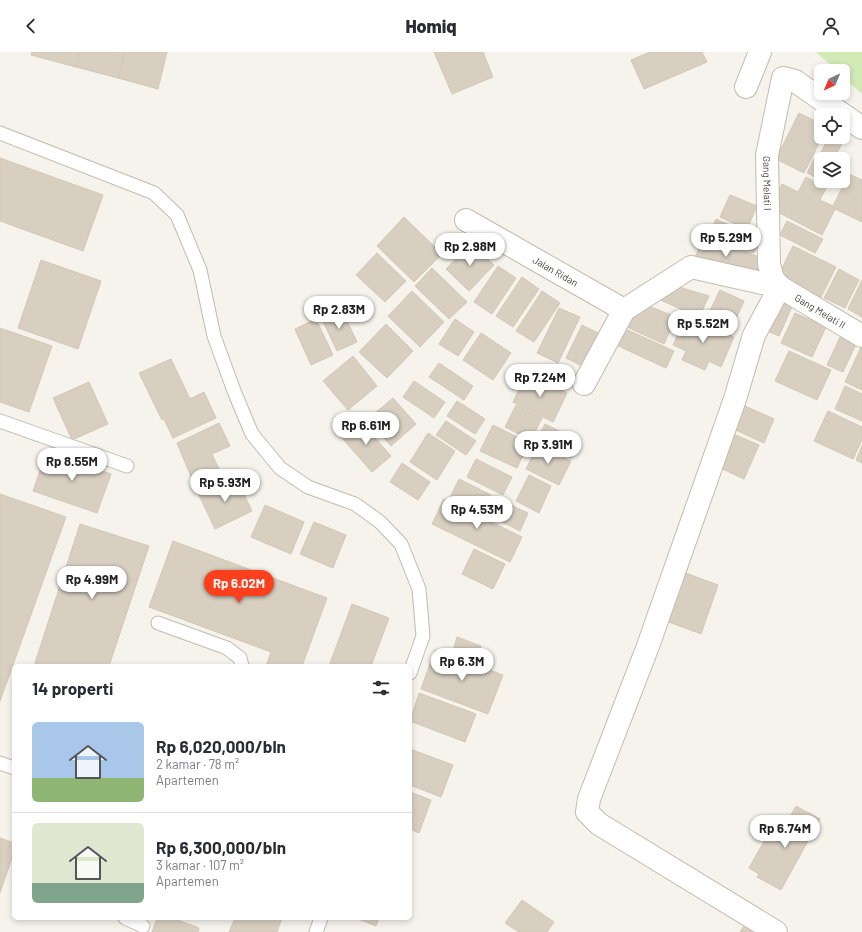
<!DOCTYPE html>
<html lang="id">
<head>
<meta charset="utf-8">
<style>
	:root { --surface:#fff; --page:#f7f7f7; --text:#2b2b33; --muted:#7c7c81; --line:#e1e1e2; --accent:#fc3f1d }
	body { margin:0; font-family:Barlow,sans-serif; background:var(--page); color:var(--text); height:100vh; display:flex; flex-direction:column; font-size:15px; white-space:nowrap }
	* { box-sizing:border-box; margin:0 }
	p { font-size:13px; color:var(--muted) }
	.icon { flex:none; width:22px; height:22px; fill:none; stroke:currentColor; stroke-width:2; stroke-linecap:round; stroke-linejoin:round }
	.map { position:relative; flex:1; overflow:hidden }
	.sheet { position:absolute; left:12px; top:612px; width:400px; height:256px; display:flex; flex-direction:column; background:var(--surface); border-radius:6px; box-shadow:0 2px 6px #0003 }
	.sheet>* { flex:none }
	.needle { width:26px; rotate:224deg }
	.controls { position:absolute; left:814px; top:12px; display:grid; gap:8px }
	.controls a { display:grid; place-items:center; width:36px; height:36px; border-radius:6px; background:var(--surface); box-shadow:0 2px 6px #0003; font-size:20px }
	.price { position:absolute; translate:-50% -34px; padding:0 9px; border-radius:14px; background:#fff; color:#222; font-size:13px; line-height:26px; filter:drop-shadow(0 1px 2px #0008) }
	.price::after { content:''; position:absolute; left:50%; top:24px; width:12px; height:9px; margin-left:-6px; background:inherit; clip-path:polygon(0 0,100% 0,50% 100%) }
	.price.active { background:var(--accent); color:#fff }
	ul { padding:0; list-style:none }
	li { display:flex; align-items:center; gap:12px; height:100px; padding:0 20px }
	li+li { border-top:1px solid var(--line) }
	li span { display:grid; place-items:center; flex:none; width:112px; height:80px; border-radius:6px; color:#555 }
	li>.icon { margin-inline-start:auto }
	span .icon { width:48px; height:48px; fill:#fffc; stroke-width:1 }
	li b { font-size:17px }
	h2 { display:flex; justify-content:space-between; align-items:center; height:48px; padding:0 20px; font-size:17px }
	header { display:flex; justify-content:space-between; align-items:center; height:52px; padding:0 20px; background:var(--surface); font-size:18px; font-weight:800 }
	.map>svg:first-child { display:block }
</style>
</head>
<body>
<header><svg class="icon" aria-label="back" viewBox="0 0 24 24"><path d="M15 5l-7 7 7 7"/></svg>Homiq<svg class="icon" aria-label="person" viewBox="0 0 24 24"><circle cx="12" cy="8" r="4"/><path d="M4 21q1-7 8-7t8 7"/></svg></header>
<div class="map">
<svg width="862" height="880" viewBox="0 0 862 880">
	<rect width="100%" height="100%" fill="#f6f3ec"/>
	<path fill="#d2eab5" d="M816,0H862V42L843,25V19H837Z"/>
	<g fill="#d8cfc1" stroke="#d3c7b4">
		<path d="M32,0H80L76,15L31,3Z"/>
		<path d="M80,0H125L118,26L76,15Z"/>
		<path d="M125,0H167L158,37L118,26Z"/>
		<path d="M434,0H483L493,25L452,42Z"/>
		<path d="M650,0H702L707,10L644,37L631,8Z"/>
		<path d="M799,61L821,72L822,85L804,121L776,107Z"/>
		<path d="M843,84L845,85L834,107H821V128L807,121L815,105L818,106L829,85Z"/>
		<path d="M0,106L103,143L83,199L0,169Z"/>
		<path d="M849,122L862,128V170L835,157L822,183L770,156L782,132L798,140L806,125L826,136L820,148L833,154Z"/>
		<path d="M730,143L757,154L747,177L720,165Z"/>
		<path d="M404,165L442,202L414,230L377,194Z"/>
		<path d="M716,167L760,187L754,201L709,182Z"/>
		<path d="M787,169L823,187L815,201L780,183Z"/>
		<path d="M706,181L765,208L755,225L691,214Z"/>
		<path d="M471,191L494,213L469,239L446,217Z"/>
		<path d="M793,194L836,215L821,245L778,224Z"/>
		<path d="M377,201L406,229L385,250L356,223Z"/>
		<path d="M41,208L101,229L78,297L18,276Z"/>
		<path d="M498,214L516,226L492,262L474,250Z"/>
		<path d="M432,216L467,250L449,267L415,234Z"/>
		<path d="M839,217L859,228L845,256L824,246Z"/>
		<path d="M522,225L539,237L513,275L496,264Z"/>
		<path d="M862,228V265L848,257Z"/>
		<path d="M672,233L709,244L699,265L658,247Z"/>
		<path d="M720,238L744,249L731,278L706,267Z"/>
		<path d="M412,239L444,270L420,295L388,264Z"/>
		<path d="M542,239L560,251L534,290L516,279Z"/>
		<path d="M780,241L795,248L779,284L763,277Z"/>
		<path d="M641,251L676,265L664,292L627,275Z"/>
		<path d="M341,256L357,290L337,299L321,265Z"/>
		<path d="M559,256L580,265L558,311L537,301Z"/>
		<path d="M795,261L826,275L812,305L781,291Z"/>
		<path d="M686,264L734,285L721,315L709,309L705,318L682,308L686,299L673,293Z"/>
		<path d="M316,267L333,303L311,313L295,277Z"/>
		<path d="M455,267L474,280L458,304L439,292Z"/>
		<path d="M386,272L413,299L387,326L359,300Z"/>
		<path d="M582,273L598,281L582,314L566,306Z"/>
		<path d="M621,275L674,299L666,316L614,292Z"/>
		<path d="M0,276L52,294L29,360L0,350Z"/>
		<path d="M481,281L511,301L493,328L463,308Z"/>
		<path d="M842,281L858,288L843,320L827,313Z"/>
		<path d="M862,293V338L845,330Z"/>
		<path d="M789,299L831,318L817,348L775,329Z"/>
		<path d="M353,304L377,334L348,358L323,329Z"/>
		<path d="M171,307L190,347L204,340L216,366L173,386L164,367L162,368L139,321Z"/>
		<path d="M439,311L473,334L464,348L429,325Z"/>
		<path d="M527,321L567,341L553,370L513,350Z"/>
		<path d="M414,329L445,350L434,366L403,345Z"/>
		<path d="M89,330L108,372L72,388L53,346Z"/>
		<path d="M845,334L862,342V369L835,357Z"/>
		<path d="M393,346L416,372L391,394L368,367Z"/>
		<path d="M457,349L485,367L475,382L447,364Z"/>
		<path d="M738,351L774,367L764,391L727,374Z"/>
		<path d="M516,353L542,366L531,388L505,375Z"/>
		<path d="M828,359L862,375V388L853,407L814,389Z"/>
		<path d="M360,369L391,404L372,420L341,385Z"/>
		<path d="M446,369L476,389L466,403L436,383Z"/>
		<path d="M219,371L230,394L212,402L223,426L197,439L177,391Z"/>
		<path d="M545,372L579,389L571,406L536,389Z"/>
		<path d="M493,373L529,391L517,416L480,399Z"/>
		<path d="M428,381L455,399L437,428L410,410Z"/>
		<path d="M731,381L759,393L744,427L716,414Z"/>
		<path d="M538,393L571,409L559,433L526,417Z"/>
		<path d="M862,394V411L856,408Z"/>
		<path d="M47,399L111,422L97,461L33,439Z"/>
		<path d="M476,407L512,425L503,443L467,425Z"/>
		<path d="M402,411L430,430L418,448L390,430Z"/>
		<path d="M529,423L551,434L539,461L516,449Z"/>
		<path d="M236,426L252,459L215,477L199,443Z"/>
		<path d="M459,427L491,443L482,462L450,446Z"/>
		<path d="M0,442L66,465L0,649Z"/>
		<path d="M444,447L522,485L510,510L432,472Z"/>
		<path d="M500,448L528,461L520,479L492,465Z"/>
		<path d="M265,453L304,470L291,502L251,485Z"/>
		<path d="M314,470L346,483L333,516L300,502Z"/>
		<path d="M80,472L149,494L109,614H34Z"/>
		<path d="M173,489L327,546L302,614H266L271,600L149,555Z"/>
		<path d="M474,497L505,512L493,537L462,522Z"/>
		<path d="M683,520L718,533L701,582L666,569Z"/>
		<path d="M352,552L389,566L371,614H329Z"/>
		<path d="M457,585L481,594L476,608L453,599Z"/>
		<path d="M435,598L503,623L488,662L421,637Z"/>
		<path d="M419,641L476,662L465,690L410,669Z"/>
		<path d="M410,697L453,713L441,745L410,733Z"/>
		<path d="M410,740L431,748L419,781L410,777Z"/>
		<path d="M796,754L820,767L781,838L757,825L759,822L749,816L766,786L775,791Z"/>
		<path d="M0,786L14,791V800L0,841Z"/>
		<path d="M522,848L554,870L547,880H519L505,871Z"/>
		<path d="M157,866H172L199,876L198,880H152Z"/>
		<path d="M235,866H282L277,880H229Z"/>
		<path d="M356,866H379L376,874Z"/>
		<path d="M746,871L762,880H740Z"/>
	</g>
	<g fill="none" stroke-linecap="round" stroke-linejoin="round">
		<defs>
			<g id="lane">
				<path d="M0,81L154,141L177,163L200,218L214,284L234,339L252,382L280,416L308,435L355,452L380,470L401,492L419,537L423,584L410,621"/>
				<path d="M0,369L127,414"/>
				<path d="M158,571L227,596L240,606L242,614"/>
				<path d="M0,711L14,716"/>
				<path d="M125,866L143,874"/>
				<path d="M316,880L321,866"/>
			</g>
			<g id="street">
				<path d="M746,35L760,0"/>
				<path id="s1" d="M862,76L795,29L783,26L767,103L769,212L773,227L780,235L862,284"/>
				<path id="s2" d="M466,168L624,258"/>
				<path d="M584,332L624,258L691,215L780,235"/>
				<path d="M776,880L599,772L587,760L589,747L648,594L735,347L754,283L780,235"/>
			</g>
		</defs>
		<use href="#lane" stroke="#c2bbae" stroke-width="15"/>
		<use href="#street" stroke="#c2bbae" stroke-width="24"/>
		<use href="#lane" stroke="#fff" stroke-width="13"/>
		<use href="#street" stroke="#fff" stroke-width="22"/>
	</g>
	<g text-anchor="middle" stroke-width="3.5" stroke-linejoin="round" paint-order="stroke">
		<g font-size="10" fill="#4b4439" stroke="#fff">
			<text dy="4" stroke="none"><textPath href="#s1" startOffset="201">Gang Melati I</textPath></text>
			<text dy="4" stroke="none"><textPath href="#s2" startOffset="103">Jalan Ridan</textPath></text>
			<text dy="4" stroke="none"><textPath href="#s1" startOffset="355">Gang Melati II</textPath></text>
		</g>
	</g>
</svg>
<div class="controls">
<a><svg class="needle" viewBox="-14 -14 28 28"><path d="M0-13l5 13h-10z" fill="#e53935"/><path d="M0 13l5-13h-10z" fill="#7c7c81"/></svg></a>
<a><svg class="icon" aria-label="locate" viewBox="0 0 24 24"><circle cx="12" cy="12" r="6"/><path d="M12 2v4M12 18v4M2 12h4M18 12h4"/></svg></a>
<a><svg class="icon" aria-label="layers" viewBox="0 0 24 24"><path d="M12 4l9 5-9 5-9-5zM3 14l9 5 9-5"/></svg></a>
</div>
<b class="price" style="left:726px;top:206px">Rp 5.29M</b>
<b class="price" style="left:470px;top:215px">Rp 2.98M</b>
<b class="price" style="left:339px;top:278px">Rp 2.83M</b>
<b class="price" style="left:703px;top:292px">Rp 5.52M</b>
<b class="price" style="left:540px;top:346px">Rp 7.24M</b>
<b class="price" style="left:366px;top:394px">Rp 6.61M</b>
<b class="price" style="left:548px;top:413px">Rp 3.91M</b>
<b class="price" style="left:72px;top:430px">Rp 8.55M</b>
<b class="price" style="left:225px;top:451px">Rp 5.93M</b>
<b class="price" style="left:477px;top:478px">Rp 4.53M</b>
<b class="price" style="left:92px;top:548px">Rp 4.99M</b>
<b class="price active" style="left:239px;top:552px">Rp 6.02M</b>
<b class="price" style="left:462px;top:630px">Rp 6.3M</b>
<b class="price" style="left:785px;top:797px">Rp 6.74M</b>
<section class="sheet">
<h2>14 properti<svg class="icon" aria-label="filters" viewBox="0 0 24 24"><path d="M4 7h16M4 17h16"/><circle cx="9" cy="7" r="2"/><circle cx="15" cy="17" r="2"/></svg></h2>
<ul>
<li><span style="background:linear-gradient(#a9c7e8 70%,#8fb573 0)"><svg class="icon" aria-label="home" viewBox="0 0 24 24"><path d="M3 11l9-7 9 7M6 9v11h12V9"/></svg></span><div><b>Rp 6,020,000/bln</b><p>2 kamar · 78 m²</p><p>Apartemen</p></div></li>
<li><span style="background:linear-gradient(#dfe7d0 75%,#7fa58c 0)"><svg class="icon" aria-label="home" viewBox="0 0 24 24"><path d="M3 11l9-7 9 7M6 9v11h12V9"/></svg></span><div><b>Rp 6,300,000/bln</b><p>3 kamar · 107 m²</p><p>Apartemen</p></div></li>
</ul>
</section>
</div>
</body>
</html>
